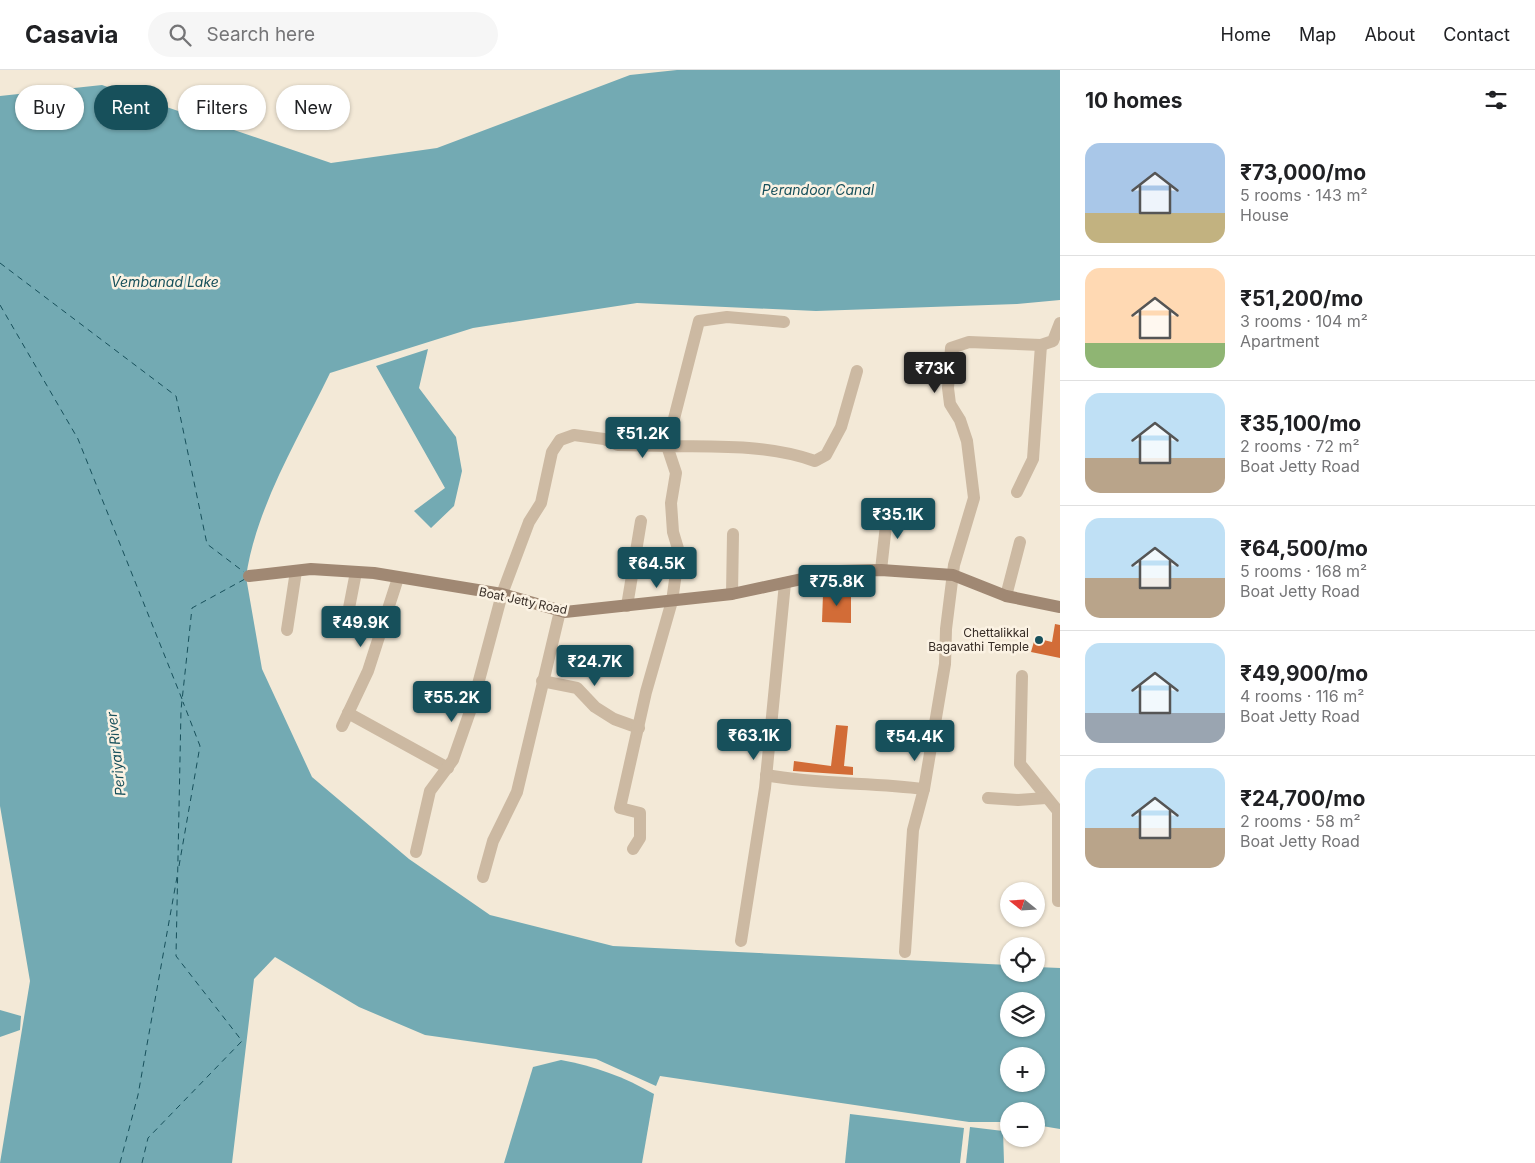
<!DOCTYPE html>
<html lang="en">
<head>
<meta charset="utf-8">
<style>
	:root { --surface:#fff; --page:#f6f6f6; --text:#202124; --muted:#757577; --line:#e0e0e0; --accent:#17505b }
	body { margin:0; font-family:Inter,sans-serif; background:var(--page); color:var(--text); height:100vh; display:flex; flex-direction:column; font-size:19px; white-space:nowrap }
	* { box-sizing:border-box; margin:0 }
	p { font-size:16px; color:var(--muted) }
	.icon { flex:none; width:28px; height:28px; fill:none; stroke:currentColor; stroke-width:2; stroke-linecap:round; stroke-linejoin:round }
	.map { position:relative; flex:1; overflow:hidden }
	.side { display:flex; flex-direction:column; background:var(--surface); width:475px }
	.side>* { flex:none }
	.banner { position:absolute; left:15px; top:15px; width:475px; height:45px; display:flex; gap:10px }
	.needle { width:32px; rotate:288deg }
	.fabs { position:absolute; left:1000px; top:812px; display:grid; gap:10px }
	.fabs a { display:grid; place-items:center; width:45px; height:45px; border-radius:50%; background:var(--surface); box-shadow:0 1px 4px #0004; font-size:25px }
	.price { position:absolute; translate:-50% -42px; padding:0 11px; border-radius:5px; background:var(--accent); color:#fff; font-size:16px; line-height:32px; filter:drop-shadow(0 1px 2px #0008) }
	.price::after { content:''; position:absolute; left:50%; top:30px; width:15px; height:11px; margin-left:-8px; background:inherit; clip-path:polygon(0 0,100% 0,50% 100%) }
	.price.on { background:#222; color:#fff }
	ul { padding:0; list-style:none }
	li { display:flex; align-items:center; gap:15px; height:125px; padding:0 25px }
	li+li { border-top:1px solid var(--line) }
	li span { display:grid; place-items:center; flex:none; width:140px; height:100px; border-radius:15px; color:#555 }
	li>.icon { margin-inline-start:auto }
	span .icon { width:60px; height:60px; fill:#fffc; stroke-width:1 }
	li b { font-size:21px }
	h2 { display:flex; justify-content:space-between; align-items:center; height:60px; padding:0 25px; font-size:21px }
	.chip { padding:0 18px; border-radius:22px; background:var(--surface); box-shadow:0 1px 4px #0004; font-size:18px; line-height:45px }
	.chip.on { background:var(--accent); color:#fff }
	header { display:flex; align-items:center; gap:30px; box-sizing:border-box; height:70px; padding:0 25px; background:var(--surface); border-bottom:1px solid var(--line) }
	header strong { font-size:24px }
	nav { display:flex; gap:28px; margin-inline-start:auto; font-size:18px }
	.search { width:350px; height:45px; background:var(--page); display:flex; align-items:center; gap:12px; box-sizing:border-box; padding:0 18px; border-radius:28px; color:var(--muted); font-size:19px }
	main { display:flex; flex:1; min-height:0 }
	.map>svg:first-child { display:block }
</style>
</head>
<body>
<header>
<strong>Casavia</strong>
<div class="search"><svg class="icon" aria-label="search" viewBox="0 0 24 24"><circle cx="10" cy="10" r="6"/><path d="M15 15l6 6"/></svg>Search here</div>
<nav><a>Home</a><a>Map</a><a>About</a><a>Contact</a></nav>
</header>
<main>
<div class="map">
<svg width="1060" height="1093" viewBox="0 0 1060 1093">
	<rect width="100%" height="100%" fill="#f3e9d7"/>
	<g fill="#73aab3" fill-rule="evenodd">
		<path d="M677,0H1060V230L1017,234L816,241L637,233L473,258L330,303C299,367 256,437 246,507L262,599L312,707L409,789L490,845L613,876L1009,895V904H1036V897L1060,898V1059L1036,1055V1041H1009V1052H969L660,1006L656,1016L596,989L425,965L359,937L275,887L254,909L232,1093H0L30,911L0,736V26L102,15L331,93L437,78L630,5ZM1009,931H1036V959H1009ZM1009,986H1036V1014H1009Z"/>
		<path d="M428,279L419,318L456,367L462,401L454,436L431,458L414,441L445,418L376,296Z"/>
		<path d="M0,940L21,946L20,960L0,967Z"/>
		<path d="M561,990C595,996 624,1007 654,1024L642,1093H504L533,997Z"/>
		<path d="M850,1044L964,1058L960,1093H845Z"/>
		<path d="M970,1057L1003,1061L1004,1093H966Z"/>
	</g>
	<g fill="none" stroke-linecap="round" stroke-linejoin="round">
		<g stroke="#17505b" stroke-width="1" stroke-dasharray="6 5" stroke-linecap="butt">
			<path d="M0,193L176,326L207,474L244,502"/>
			<path d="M0,235L78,369L182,629"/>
			<path d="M179,796L200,676L183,632"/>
			<path d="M120,1093L138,1025L177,807"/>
			<path d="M142,1093L148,1068L242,971L176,886L181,640L192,538L245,509"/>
		</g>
	</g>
	<g fill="#d26c37">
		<path d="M842,520L851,523V553L822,552L823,524Z"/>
		<path d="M1055,554L1060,555V588L1031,582L1035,568L1052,572Z"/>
		<path d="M836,655L848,656L844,696L853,697V705L793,701L794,691L831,696Z"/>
	</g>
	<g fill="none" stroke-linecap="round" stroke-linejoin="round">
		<g stroke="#ccb9a2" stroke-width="12">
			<path d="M1017,422L1033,389L1041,275"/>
			<path d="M881,500L888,437"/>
			<path d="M732,524L733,464"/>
			<path d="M1006,526L1020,472"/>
			<path d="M627,536L641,451"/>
			<path d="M349,538L356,502"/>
			<path d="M287,560L296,501"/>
			<path d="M1022,606L1020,694L1058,741"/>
			<path d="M542,611L577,618L595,637L614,649L639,658"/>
			<path d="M348,643L448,698"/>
			<path d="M342,656L368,601L398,508"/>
			<path d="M766,705C819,715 872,712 924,719"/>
			<path d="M988,728L1018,730L1046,728"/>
			<path d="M633,779L640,768V743L620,738L646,622L672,531L679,482L673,462L671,433L676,403L667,376C716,377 768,374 815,391L826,385L841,357L857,301"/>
			<path d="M416,782L430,721L453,690L473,633L502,524L529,452L541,433L552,382L560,370L574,365L604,369L618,375L667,376L699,251L727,247L784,252"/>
			<path d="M483,807L493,771L517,722L560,541"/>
			<path d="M1058,831V741L1060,740"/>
			<path d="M741,871L765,718L785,513"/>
			<path d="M905,882L913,760L924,719L945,594L946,559L954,495L974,428L967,371L960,350L950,334L948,318L951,278L969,272L1041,275L1053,271L1060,253"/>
		</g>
		<path stroke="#a08873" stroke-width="12" d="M249,506L311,499L374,503L502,524L565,542L732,524L839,501L881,500L953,505L1006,526L1060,537"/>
	</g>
	<circle fill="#17505b" stroke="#fbf2e3" stroke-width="2" cx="1039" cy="570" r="5"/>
	<g text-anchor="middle" stroke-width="5" stroke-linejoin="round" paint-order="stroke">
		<g font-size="12" fill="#362c25" stroke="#fbf2e3">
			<text transform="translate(523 531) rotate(12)" y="4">Boat Jetty Road</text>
		</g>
		<g font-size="12" fill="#362c25" stroke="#fbf2e3" text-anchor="end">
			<text x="1029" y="567">Chettalikkal<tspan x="1029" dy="14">Bagavathi Temple</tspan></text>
		</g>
		<g font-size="14" font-style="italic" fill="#17505b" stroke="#fbf2e3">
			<text x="818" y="125">Perandoor Canal</text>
			<text x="165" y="217">Vembanad Lake</text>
			<text transform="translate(116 684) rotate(-96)" y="5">Periyar River</text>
		</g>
	</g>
</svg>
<div class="fabs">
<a><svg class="needle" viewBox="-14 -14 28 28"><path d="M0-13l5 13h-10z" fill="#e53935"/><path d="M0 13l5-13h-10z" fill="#757577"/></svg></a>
<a><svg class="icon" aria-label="locate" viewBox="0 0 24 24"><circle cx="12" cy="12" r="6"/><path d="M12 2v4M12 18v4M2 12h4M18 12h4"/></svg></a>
<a><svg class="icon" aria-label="layers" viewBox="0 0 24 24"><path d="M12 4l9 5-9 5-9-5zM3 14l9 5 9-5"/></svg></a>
<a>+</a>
<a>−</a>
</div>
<b class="price on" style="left:935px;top:324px">₹73K</b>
<b class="price" style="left:643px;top:389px">₹51.2K</b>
<b class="price" style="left:898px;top:470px">₹35.1K</b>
<b class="price" style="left:657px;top:519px">₹64.5K</b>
<b class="price" style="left:837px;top:537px">₹75.8K</b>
<b class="price" style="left:361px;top:578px">₹49.9K</b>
<b class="price" style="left:595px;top:617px">₹24.7K</b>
<b class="price" style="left:452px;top:653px">₹55.2K</b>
<b class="price" style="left:754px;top:691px">₹63.1K</b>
<b class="price" style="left:915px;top:692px">₹54.4K</b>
<div class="banner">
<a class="chip">Buy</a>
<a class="chip on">Rent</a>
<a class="chip">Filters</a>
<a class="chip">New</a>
</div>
</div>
<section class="side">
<h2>10 homes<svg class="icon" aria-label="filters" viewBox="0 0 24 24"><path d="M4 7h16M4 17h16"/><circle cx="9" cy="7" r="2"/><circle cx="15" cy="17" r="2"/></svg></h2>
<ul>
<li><span style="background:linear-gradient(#a9c7e8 70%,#c2b280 0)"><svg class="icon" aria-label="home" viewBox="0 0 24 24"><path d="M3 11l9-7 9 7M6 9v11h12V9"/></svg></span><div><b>₹73,000/mo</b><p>5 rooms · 143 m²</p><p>House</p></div></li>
<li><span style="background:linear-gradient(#ffd9b3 75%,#8fb573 0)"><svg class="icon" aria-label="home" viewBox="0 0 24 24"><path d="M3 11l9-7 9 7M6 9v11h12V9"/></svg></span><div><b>₹51,200/mo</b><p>3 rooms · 104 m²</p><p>Apartment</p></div></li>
<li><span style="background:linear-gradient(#bfe0f5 65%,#b9a48a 0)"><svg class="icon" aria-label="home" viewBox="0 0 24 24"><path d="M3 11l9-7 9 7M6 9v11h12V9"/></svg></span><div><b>₹35,100/mo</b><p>2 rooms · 72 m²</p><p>Boat Jetty Road</p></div></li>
<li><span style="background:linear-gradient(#bfe0f5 60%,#b9a48a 0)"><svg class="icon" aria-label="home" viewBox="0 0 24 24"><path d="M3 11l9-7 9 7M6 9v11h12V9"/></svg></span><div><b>₹64,500/mo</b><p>5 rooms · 168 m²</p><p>Boat Jetty Road</p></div></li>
<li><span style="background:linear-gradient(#bfe0f5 70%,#9aa5b1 0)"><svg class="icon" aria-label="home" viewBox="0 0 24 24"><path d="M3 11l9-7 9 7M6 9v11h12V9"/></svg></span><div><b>₹49,900/mo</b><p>4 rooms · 116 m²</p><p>Boat Jetty Road</p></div></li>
<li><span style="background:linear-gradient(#bfe0f5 60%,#b9a48a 0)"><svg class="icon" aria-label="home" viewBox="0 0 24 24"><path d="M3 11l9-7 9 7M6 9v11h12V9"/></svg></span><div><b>₹24,700/mo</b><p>2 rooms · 58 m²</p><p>Boat Jetty Road</p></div></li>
</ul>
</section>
</main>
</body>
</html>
